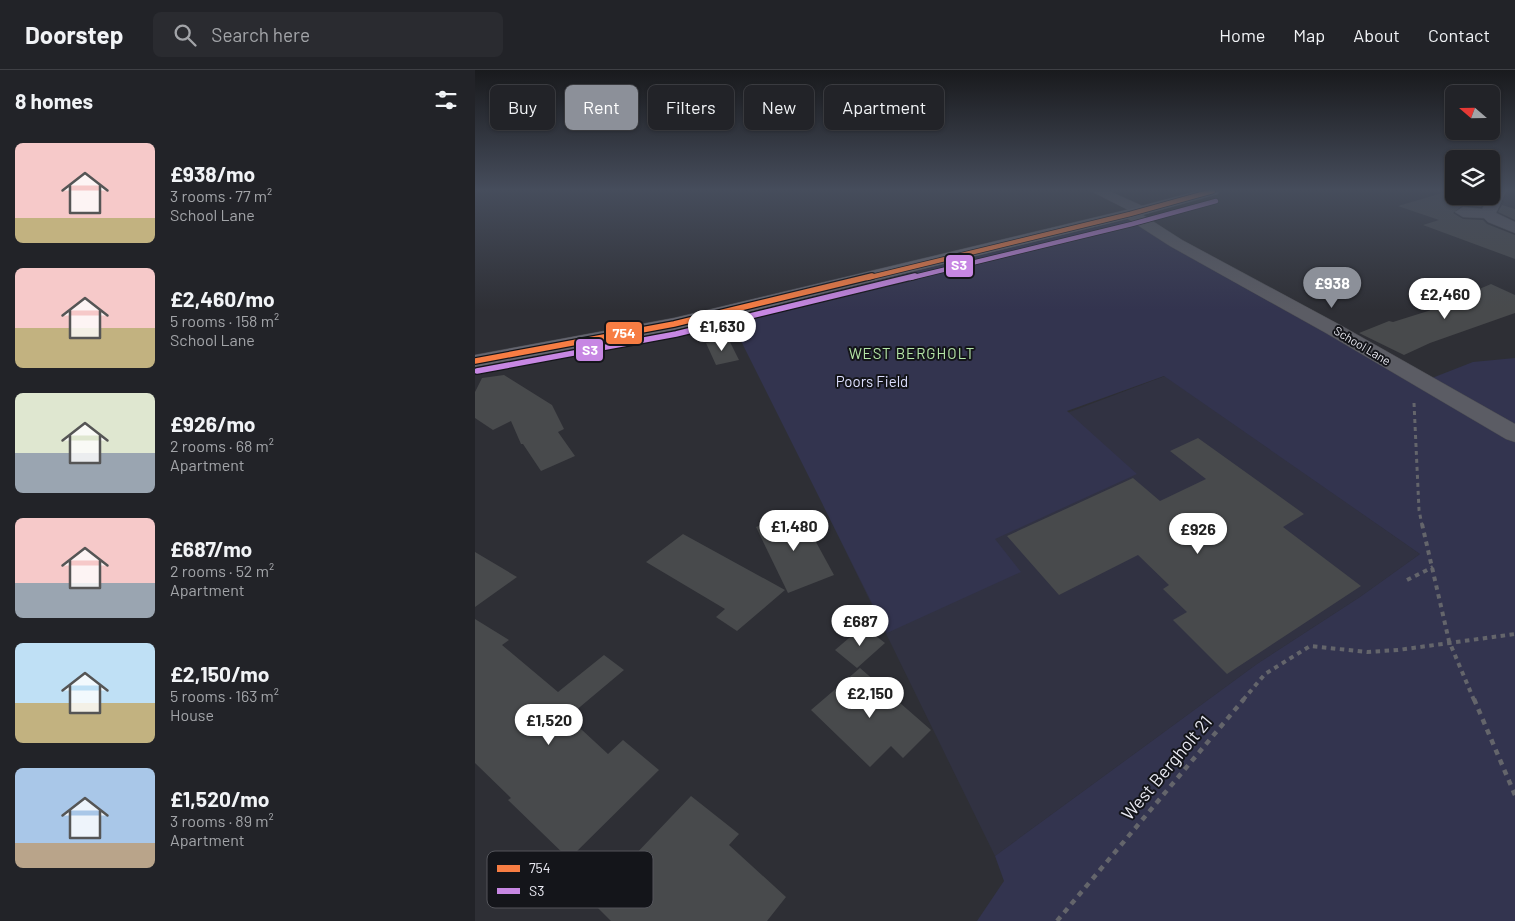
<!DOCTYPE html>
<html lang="en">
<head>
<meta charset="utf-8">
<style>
	:root { --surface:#222328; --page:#2a2b30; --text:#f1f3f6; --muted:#a2a4a8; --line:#3f4045; --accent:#8c9099 }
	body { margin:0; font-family:Barlow,sans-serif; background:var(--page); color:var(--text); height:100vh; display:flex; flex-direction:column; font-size:19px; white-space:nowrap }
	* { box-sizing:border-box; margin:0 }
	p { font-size:16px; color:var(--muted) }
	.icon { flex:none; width:28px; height:28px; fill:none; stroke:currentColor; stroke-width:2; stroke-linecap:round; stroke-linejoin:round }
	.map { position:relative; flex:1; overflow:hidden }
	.side { display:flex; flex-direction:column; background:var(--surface); width:475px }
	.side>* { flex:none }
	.hud { position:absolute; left:15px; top:15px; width:475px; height:45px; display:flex; gap:10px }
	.needle { width:32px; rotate:290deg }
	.controls { position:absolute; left:970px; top:15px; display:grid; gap:10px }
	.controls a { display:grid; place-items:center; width:55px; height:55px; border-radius:8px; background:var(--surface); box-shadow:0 1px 4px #0004,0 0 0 1px var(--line); font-size:25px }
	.price { position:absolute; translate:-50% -42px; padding:0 11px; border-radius:18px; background:#fff; color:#222; font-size:16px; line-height:32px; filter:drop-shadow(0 1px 2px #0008) }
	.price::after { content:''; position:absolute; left:50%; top:30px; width:15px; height:11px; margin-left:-8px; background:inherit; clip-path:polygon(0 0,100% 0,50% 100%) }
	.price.current { background:var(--accent); color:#fff }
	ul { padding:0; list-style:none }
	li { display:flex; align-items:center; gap:15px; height:125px; padding:0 15px }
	li span { display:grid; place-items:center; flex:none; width:140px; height:100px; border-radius:8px; color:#555 }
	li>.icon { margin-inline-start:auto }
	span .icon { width:60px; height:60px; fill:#fffc; stroke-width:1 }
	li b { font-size:21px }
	h2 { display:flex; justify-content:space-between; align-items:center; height:60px; padding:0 15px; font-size:21px }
	.tag { padding:0 18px; border-radius:8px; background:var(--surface); box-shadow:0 1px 4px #0004,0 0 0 1px var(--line); font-size:18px; line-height:45px }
	.tag.current { background:var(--accent); color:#fff }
	header { display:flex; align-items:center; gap:30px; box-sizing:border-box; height:70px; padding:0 25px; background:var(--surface); border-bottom:1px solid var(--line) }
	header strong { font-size:24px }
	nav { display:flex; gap:28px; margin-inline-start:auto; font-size:18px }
	.search { width:350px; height:45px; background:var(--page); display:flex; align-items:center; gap:12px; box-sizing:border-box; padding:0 18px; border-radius:8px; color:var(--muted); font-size:19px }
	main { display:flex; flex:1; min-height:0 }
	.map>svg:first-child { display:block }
</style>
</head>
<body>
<header>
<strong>Doorstep</strong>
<div class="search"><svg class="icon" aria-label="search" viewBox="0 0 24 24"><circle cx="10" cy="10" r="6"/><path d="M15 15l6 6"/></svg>Search here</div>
<nav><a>Home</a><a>Map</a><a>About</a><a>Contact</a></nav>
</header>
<main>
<section class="side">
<h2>8 homes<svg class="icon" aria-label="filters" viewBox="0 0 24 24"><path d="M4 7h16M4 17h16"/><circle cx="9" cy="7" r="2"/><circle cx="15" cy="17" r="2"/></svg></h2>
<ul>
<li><span style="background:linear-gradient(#f6c9c9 75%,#c2b280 0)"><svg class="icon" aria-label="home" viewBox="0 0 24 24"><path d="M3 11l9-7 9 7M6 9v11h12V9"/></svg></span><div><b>£938/mo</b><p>3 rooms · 77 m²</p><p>School Lane</p></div></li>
<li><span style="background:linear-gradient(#f6c9c9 60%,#c2b280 0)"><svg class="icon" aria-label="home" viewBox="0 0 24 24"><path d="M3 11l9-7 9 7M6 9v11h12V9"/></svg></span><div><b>£2,460/mo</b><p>5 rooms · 158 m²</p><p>School Lane</p></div></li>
<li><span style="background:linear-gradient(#dfe7d0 60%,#9aa5b1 0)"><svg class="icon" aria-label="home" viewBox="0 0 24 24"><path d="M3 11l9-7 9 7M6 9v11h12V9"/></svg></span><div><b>£926/mo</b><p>2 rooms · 68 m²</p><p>Apartment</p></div></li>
<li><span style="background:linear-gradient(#f6c9c9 65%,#9aa5b1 0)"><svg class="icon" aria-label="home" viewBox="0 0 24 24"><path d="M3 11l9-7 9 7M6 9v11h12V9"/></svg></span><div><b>£687/mo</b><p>2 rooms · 52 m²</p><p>Apartment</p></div></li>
<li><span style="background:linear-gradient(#bfe0f5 60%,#c2b280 0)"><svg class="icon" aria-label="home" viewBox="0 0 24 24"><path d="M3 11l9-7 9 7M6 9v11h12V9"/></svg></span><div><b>£2,150/mo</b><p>5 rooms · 163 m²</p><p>House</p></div></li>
<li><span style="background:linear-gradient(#a9c7e8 75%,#b9a48a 0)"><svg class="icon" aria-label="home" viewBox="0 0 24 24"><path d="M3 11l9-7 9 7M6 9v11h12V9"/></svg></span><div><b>£1,520/mo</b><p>3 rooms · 89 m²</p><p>Apartment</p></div></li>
</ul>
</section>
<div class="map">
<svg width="1040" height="851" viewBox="0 0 1040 851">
	<rect width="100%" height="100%" fill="#2e2f35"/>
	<path fill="#313242" d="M690,306L945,484L885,527L782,594L520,786L348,435Z"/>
	<g fill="#33344f">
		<path d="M655,149L1040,368V851H502L529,811L520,786L782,594L885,527L945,484L689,306L592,341L662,404L520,469L546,502L412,563L254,247Z"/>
		<path d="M1040,288V360L957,308L998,292Z"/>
	</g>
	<g fill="#484a4c">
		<path d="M974,121H979V126H1000L1011,130L1006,137L988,135L978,143L988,149L1008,150L1012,154L1040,165V189L948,155L964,150L923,136Z"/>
		<path d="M1027,135L1040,139V150L1023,142Z"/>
		<path d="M1016,214L1040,225V243L955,273L929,285L884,263L914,251L918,252L953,241Z"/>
		<path d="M253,268L264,290L241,295L231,273Z"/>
		<path d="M29,305L77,335L89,359L83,362L100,386L66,401L48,374H46L36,351L18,360L0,348V322L7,308Z"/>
		<path d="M723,368L829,444L808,457L886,516L752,604L698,550L712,542L688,519L694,515L663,485L584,525L532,466L658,408L685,431L731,409L695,381Z"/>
		<path d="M324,441L359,505L313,523L281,457Z"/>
		<path d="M208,464L310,520L262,561L241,547L250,539L171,492Z"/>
		<path d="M0,482L42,507L0,537Z"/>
		<path d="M0,549L34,570L27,575L83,622L129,585L149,600L93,647L133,684L148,670L184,700L94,789L33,730L36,728L0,693Z"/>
		<path d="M388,556L410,573L382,598L360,580Z"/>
		<path d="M385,598L456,660L428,688L416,676L395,697L336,640Z"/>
		<path d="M216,726L264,764L254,775L311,827L292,851H136L123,838L145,815L138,808Z"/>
	</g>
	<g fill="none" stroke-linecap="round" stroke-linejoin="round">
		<defs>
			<g id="minor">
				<path d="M616,121H634L672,138L675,141L668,145L707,170L865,255L1040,354V372L1031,369L851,263L695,176L650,147L647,144L653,140Z"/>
				<path d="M1017,121H1031L1021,143L1040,152V163L1013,152L1009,148L988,147L980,142L988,137L1007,139L1016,126Z"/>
			</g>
			<path id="major" d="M723,121H745L743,124L660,147L199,260L0,297V285L199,248L651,140Z"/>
		</defs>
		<use href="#minor" stroke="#494a4f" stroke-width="1"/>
		<use href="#major" stroke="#494a4f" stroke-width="1"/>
		<path stroke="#64656b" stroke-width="3" stroke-dasharray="4 4" stroke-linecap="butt" d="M939,333L944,440L947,455"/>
		<g stroke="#64656b" stroke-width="4" stroke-dasharray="4.5 4.5" stroke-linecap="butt">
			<path d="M947,454L974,571L999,630"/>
			<path d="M932,510L958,497"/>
			<path d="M768,630L790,604L835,576L892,582L923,580L1040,564"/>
		</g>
		<g stroke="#64656b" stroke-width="4.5" stroke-dasharray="5.5 5.5" stroke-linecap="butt">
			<path d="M999,629L1040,725"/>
			<path d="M582,851L769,629"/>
		</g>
		<use href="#minor" fill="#5b5c64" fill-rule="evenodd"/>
		<use href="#major" fill="#64656f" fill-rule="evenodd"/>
		<defs>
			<path id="bus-1-far1" d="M392,208L655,144L738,121"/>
			<path id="bus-1" d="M0,291L199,254L397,206"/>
			<path id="bus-2-far1" d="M435,208L657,154L741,131"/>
			<path id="bus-2" d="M2,301L201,264L440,206"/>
		</defs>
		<use href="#bus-1-far1" stroke="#14151a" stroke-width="6"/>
		<use href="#bus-1" stroke="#14151a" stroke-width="8"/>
		<use href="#bus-2-far1" stroke="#14151a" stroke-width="6"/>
		<use href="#bus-2" stroke="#14151a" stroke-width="8"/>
		<use href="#bus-1-far1" stroke="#f77d43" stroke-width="4.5"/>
		<use href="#bus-1" stroke="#f77d43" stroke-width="5.5"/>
		<use href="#bus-2-far1" stroke="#c787e3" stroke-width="4.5"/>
		<use href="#bus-2" stroke="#c787e3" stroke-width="5.5"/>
	</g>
	<linearGradient id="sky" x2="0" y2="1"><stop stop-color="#191a1d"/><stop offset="0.5" stop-color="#464d5c"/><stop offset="1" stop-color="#464d5c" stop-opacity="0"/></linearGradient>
	<rect width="1040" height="240" fill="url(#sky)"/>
	<g text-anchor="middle" stroke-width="4" stroke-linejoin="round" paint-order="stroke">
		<g font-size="12" fill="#eaeaf3" stroke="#14151a">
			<text transform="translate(887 276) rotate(31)" y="4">School Lane</text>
		</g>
		<g font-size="15" letter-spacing="1" fill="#b5e7a7" stroke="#14151a">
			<text x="437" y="289">WEST BERGHOLT</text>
		</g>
		<g font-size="15" fill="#dcdefe" stroke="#14151a">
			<text x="397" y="317">Poors Field</text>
		</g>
		<g font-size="18" fill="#eaeaf3" stroke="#14151a">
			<text transform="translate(692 698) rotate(-50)" y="6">West Bergholt 21</text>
		</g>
	</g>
	<rect x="12" y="781" width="166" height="57" rx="8" fill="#14151a" stroke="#54555b" stroke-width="1"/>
	<rect x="22" y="795" width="23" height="7" fill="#f77d43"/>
	<rect x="22" y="818" width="23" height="6" fill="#c787e3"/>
	<g font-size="14" fill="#eaeaf3">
		<text x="54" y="803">754</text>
		<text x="54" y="826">S3</text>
	</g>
	<g stroke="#14151a" stroke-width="2">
		<rect x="470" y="184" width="29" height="24" rx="5" fill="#c787e3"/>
		<rect x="130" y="251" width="38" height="24" rx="5" fill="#f77d43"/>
		<rect x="100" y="268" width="29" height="24" rx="5" fill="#c787e3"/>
	</g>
	<g font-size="14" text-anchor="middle" font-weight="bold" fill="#fff">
		<text x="484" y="200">S3</text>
		<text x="149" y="268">754</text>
		<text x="115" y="285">S3</text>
	</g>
</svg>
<div class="controls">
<a><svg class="needle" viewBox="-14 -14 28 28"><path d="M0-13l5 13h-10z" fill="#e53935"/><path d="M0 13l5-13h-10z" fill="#a2a4a8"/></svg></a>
<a><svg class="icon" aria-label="layers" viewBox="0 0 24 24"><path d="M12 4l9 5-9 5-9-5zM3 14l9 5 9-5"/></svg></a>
</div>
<b class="price current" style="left:857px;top:239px">£938</b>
<b class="price" style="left:970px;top:250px">£2,460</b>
<b class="price" style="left:247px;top:282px">£1,630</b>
<b class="price" style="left:319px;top:482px">£1,480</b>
<b class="price" style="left:723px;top:485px">£926</b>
<b class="price" style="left:385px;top:577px">£687</b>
<b class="price" style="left:395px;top:649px">£2,150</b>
<b class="price" style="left:74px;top:676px">£1,520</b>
<div class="hud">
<a class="tag">Buy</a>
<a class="tag current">Rent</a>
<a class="tag">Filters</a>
<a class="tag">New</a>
<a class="tag">Apartment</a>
</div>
</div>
</main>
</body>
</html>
